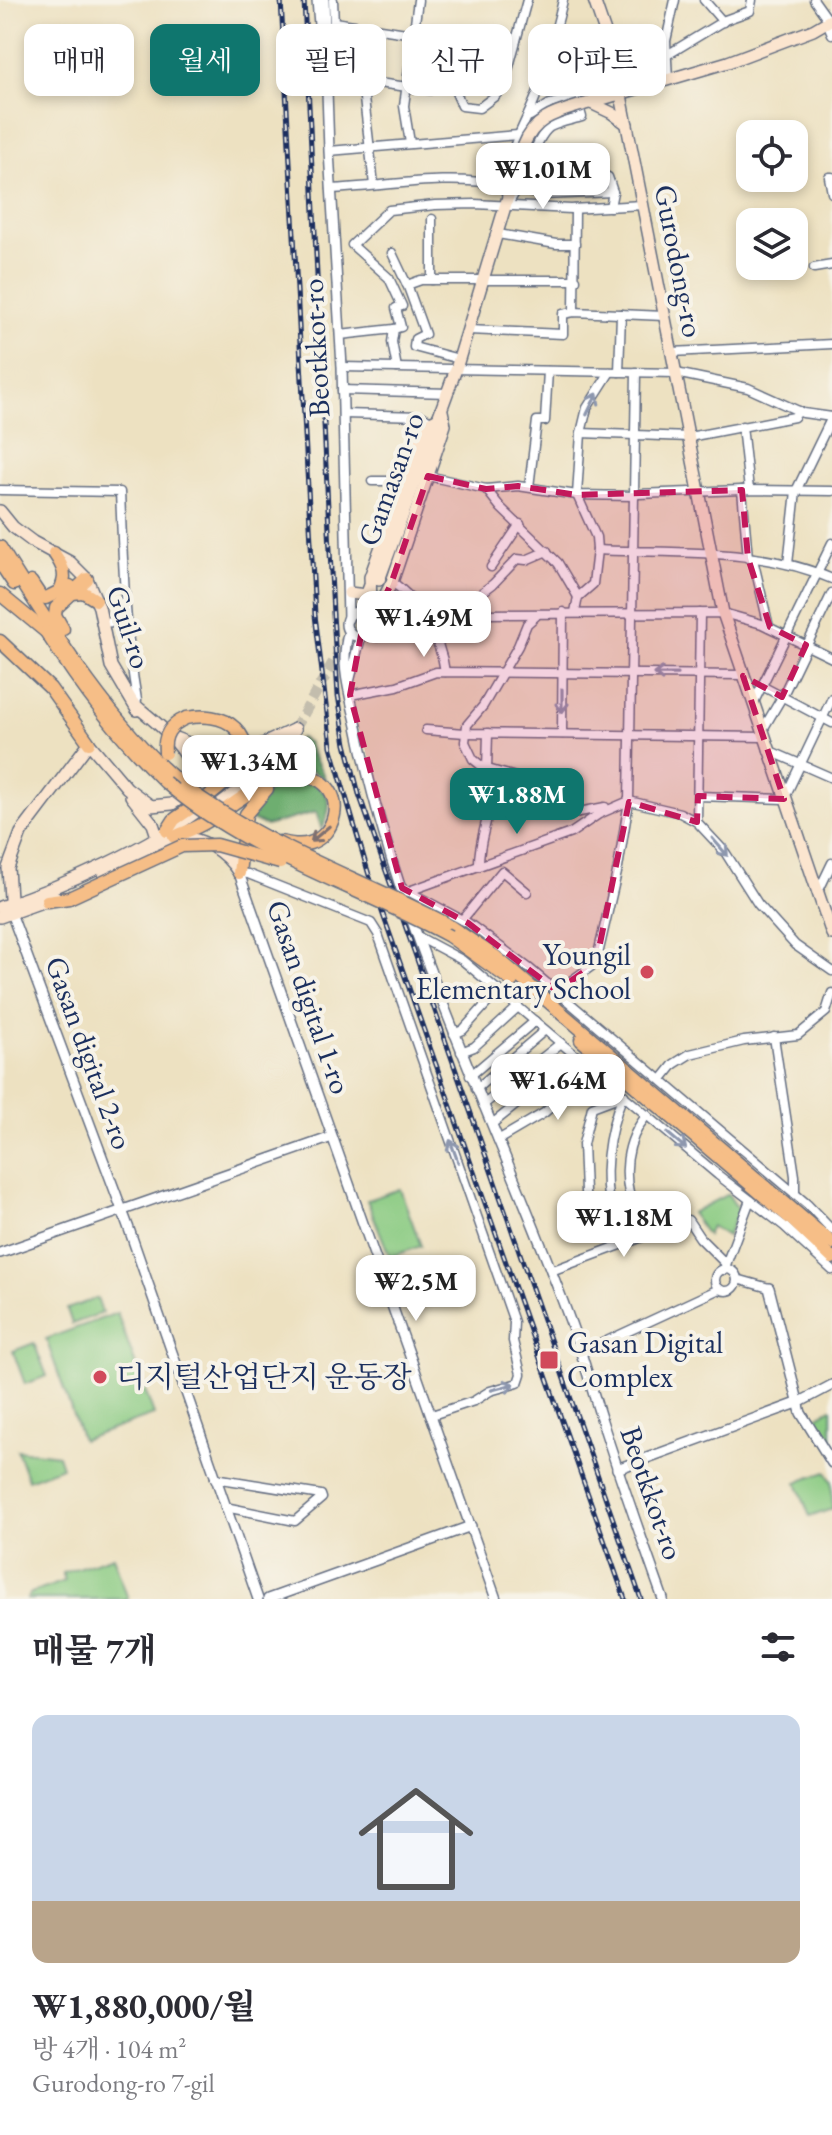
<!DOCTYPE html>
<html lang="ko">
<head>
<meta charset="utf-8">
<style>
	:root { --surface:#fff; --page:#f2f2f3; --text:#2b2b33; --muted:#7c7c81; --accent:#0f766e }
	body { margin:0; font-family:"EB Garamond","Noto Serif KR",serif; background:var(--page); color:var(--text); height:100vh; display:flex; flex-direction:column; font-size:30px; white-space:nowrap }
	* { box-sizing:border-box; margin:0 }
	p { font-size:26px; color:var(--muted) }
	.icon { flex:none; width:44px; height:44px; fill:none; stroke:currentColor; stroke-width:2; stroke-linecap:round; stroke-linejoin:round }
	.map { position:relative; height:1599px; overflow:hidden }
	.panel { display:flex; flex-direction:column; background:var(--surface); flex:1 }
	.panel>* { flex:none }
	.guide { position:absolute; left:24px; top:24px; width:784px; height:72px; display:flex; gap:16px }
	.buttons { position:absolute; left:736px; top:120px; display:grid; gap:16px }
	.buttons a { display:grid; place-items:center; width:72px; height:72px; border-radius:16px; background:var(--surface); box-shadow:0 4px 12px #0003; font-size:40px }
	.price { position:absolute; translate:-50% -68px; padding:0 18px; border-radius:16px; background:#fff; color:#222; font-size:26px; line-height:52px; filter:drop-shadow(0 2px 4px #0008) }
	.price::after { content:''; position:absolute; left:50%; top:48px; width:24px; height:18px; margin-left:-12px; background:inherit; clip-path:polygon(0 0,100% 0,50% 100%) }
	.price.selected { background:var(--accent); color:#fff }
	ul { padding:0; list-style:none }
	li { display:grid; align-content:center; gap:16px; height:424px; padding:0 32px }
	li span { display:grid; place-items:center; height:248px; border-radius:16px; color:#555 }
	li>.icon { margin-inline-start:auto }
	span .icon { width:144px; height:144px; fill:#fffc; stroke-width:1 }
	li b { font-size:34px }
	h2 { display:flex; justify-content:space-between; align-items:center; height:96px; padding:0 32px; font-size:34px }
	.pill { padding:0 28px; border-radius:16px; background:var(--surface); box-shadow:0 4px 12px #0003; font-size:28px; line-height:72px }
	.pill.selected { background:var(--accent); color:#fff }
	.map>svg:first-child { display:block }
</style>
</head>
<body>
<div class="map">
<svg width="832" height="1599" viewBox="0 0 832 1599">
	<rect width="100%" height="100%" fill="#f7f3e8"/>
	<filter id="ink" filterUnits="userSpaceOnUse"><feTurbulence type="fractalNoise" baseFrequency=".0125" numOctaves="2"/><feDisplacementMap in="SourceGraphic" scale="16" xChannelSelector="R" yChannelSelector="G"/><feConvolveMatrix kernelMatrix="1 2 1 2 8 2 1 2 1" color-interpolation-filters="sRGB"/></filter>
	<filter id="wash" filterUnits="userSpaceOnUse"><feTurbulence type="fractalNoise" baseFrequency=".006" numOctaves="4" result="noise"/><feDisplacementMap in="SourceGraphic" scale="32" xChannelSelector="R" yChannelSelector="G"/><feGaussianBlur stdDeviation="1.8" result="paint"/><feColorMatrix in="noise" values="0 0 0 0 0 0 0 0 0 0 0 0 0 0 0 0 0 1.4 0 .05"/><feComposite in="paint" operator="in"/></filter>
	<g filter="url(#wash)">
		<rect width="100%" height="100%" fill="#ede1c1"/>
		<g fill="#89ca81" stroke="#527c70" stroke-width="2">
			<path d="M400,1189L421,1246L390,1257L367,1200Z"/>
			<path d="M728,1194L739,1211L727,1236L711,1226L707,1235L691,1213Z"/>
			<path d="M97,1298L102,1313L72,1324L67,1309Z"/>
			<path d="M117,1313L154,1415L82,1440L46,1339Z"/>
			<path d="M34,1343L47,1376L25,1384L13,1351Z"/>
			<path d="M831,1408L832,1409V1449L813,1419Z"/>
			<path d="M17,1450L58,1455L62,1467L28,1480Z"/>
			<path d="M826,1472L832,1482V1509L810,1517L797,1482Z"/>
			<path d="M113,1556L128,1599H27L31,1593L65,1581L62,1573Z"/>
		</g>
		<g fill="#6eae6f" stroke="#446e66" stroke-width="2">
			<path d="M300,738L308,743C310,757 320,764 325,779C319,776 313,770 307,769C282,762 254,787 234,800Z"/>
			<path d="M307,779C333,796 333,801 322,830L316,812L266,826L247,818C269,791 270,780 307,779Z"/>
		</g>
	</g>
	<g filter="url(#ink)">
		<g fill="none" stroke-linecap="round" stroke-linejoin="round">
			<path stroke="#c3bdad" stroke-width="11" stroke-dasharray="11 5.5" stroke-linecap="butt" d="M295,729L366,605"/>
			<defs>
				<g id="minor">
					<path d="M704,0L723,22"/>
					<path d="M814,0L829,21"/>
					<path d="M334,22L413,34"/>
					<path d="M827,22L832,34"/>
					<path d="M326,54L335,49L333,0"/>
					<path d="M366,54L362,81L374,185"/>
					<path d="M667,55L725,20L750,11L752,0"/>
					<path d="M326,76L430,90L455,77L477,55L499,38L516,40"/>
					<path d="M450,79L462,106L479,108L495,96L504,85L527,0"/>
					<path d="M668,80L666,41L675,0"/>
					<path d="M410,143L404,106L418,0"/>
					<path d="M329,151L518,135"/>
					<path d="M533,156L569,163L608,177L613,192L610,207"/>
					<path d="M832,177H829L832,193"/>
					<path d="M331,189C390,186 445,174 503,185"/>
					<path d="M519,189L541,195L613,192"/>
					<path d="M507,198C498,165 527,123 538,91C547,61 556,31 563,0"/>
					<path d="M509,202C524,183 535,137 550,127C559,122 572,120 582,117L576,97L550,104L530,116"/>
					<path d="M432,219V280"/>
					<path d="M498,234L556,244H575"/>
					<path d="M392,253L408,287L425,334L415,339L414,347L459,359"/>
					<path d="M814,268L832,265"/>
					<path d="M407,285L421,280H576"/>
					<path d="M574,312L575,209"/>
					<path d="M468,330L563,334V314L574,312L664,316"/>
					<path d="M340,335L394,329"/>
					<path d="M672,352L832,344"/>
					<path d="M342,367L676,373L748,388L803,413L832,417"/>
					<path d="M397,368L392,342L394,329L401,327L396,308L402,306L389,278L352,245L389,210L435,205L475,204L571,209L643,205"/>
					<path d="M619,372L621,314"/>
					<path d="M342,390L448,393"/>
					<path d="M343,414L422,416L431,421"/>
					<path d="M742,426L749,490"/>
					<path d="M581,433L689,437L794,417L799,411"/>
					<path d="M428,476L486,489L518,486L577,495L634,496L638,494L742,490L832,491"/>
					<path d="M372,481H397L404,485"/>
					<path d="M529,487L537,421H545L548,371"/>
					<path d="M486,489L501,508L558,563L578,597"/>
					<path d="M0,490L120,492C123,562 125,631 137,700L134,704"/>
					<path d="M742,490L748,558"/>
					<path d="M597,550C675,554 760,547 832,579"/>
					<path d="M753,559L769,627"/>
					<path d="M788,564L796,491L832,417"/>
					<path d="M491,567L520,524"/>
					<path d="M392,582C419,600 441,640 445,672"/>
					<path d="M575,612L578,597L593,584L597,550L596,537L577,495L581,433L587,408L610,372"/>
					<path d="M536,616L527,624L518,646L483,706L467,725L465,742L473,759L484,768L554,788L561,793L574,813L605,807"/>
					<path d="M101,623L127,621"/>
					<path d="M440,625L493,584L517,559L526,560L547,551"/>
					<path d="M364,634L377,637L407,628L470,625L486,614L723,613L762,624L832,658"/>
					<path d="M762,686L832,723"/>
					<path d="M350,695L397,686L436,672L743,675"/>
					<path d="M753,704L832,543"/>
					<path d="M426,730L465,733L764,737"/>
					<path d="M762,731L782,697L832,593"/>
					<path d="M562,734L563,612"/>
					<path d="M768,750L832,778"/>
					<path d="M698,796L784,799L832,698"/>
					<path d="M697,822L700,613"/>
					<path d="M479,866C478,844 487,824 490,803L470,793L487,769L488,733"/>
					<path d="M239,873L248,874L371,923L378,934L514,1322L513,1341L521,1374L518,1383L490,1391L474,1401L432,1415"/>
					<path d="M402,888L468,923L530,969L807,1204L832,1230"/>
					<path d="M409,891L571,833L599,814L629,801L680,813L697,822L725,852L758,904L795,945L832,971"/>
					<path d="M818,892L832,863"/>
					<path d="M462,920L502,871L527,892"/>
					<path d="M419,937L462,960L718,1175L784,1226L832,1270"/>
					<path d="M557,991L596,963L618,868L629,801L636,372"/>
					<path d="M454,1034L463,1030L499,990"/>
					<path d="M774,1037L795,1176V1194"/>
					<path d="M461,1052L474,1047L518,1007"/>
					<path d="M470,1076L535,1021"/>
					<path d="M662,1079L674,1064L690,1054L744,1041L798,1035L826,1012L832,993"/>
					<path d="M476,1089L545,1030"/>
					<path d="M483,1105L561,1043"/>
					<path d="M492,1124L577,1056"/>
					<path d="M498,1140L544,1113L593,1070"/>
					<path d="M633,1207C622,1176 625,1141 647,1115"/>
					<path d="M586,1215L583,1144L592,1107L624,1095"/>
					<path d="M611,1216C602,1174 607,1134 623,1095"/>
					<circle cx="726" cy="1280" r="11"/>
					<path d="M724,1270L750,1200"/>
					<path d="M551,1271L688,1220L700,1238L726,1264"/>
					<path d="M737,1279L769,1288"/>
					<path d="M581,1353L719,1289"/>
					<path d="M215,1478L321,1495L322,1498L295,1521L225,1507"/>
				</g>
				<g id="tertiary">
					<path d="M317,0L322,61"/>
					<path d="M324,0L329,151L342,367L348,619"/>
					<circle cx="358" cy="624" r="12"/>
					<path d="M349,631C339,663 350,694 357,726C398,932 497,1121 569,1318C582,1352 591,1387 602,1421C621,1481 642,1540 663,1599"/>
					<path d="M349,682L361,635"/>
					<path d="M239,873L496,1599"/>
					<path d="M11,913L128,1226L258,1599"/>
					<path d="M0,1253L332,1137"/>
					<path d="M769,1288L801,1413L832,1463"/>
					<path d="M617,1469L800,1402L832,1385"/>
					<path d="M268,1599L471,1526"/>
				</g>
				<g id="secondary">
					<path d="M594,0L619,73L621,95L723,613L832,934"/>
					<path d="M609,65L605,84L591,103L612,113L627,124"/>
					<path d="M619,73L651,83"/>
					<path d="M582,105L728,62L813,30L832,19"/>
					<path d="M0,511L13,527L33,542L70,562L87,579L99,607L111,666L137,710"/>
					<path d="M379,580L456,369L523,147"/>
					<path d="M349,593L366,595L371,583"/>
					<path d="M363,613L371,600L370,577L425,424L439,418"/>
					<path d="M370,624L392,582L445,425L442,411"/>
					<path d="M175,738L212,752H240"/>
					<path d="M248,751L295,729"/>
					<path d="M131,796L153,824L157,836"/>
					<path d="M210,812C240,789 278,763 295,729"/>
					<path d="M176,838C201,835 226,852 239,873"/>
					<path d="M104,876L180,833"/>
					<path d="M0,907C66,885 147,849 203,807"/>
					<path d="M11,913L8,868L21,833L89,743L127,788L151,806L172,804C224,772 160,726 134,704"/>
					<path d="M0,917L56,897"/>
				</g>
				<g id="primary">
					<path d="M0,547C49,625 112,729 184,786"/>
					<path d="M54,553C64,568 68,576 59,592"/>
					<path d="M0,563L14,584"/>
					<path d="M31,582L41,597L46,598L70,586"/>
					<path d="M72,593L83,592L96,600"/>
					<path d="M0,594L45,631"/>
					<path d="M63,629L55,615L56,608L87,579"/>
					<path d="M46,632C82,688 118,736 165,782"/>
					<path d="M0,641L50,688L89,743"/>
					<path d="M167,831L174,820C197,803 272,763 235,728C223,716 202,715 186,718"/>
					<path d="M174,837C185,832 197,828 208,821C237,803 288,755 323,783C344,799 335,835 310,843C300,846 290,844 280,842"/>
					<path d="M239,873L246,814L267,789"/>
					<path d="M47,901L69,898"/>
					<path d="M445,923L496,957L832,1243"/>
					<path d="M449,936L512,981"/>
					<path d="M581,1040L791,1219L832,1258"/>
				</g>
			</defs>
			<use href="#minor" stroke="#646d81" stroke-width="11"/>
			<use href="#tertiary" stroke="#646d81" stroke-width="12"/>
			<use href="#secondary" stroke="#646d81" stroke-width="14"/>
			<use href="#primary" stroke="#646d81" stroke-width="15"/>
			<use href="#minor" stroke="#fff" stroke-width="8"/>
			<use href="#tertiary" stroke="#fff" stroke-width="9"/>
			<use href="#secondary" stroke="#fbe5cf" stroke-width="11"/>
			<use href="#primary" stroke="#f6be87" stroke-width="12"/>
			<defs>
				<g id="rail">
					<path d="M281,0L315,615L331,746L369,875L625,1599"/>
					<path d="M304,0L333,614L338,695L346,744L359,794L641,1599"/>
				</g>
			</defs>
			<use href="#rail" stroke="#1b2f5e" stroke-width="5"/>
			<use href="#rail" stroke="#f7f3e8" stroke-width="2" stroke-dasharray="6" stroke-linecap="butt"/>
			<defs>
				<path id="secondary-bridge" d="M523,147C534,118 555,113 582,105"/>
				<g id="primary-bridge">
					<path d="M165,753C163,735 170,725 186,718"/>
					<path d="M165,782C248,854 354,884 449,936"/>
					<path d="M184,786C263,846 358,877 445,923"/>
					<path d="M69,898L182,846L216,845L280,863"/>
				</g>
			</defs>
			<use href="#secondary-bridge" stroke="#646d81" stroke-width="14" stroke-linecap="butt"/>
			<use href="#primary-bridge" stroke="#646d81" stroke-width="15" stroke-linecap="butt"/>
			<use href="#secondary-bridge" stroke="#fbe5cf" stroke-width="11"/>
			<use href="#primary-bridge" stroke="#f6be87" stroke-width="12"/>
		</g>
		<defs><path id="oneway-shaft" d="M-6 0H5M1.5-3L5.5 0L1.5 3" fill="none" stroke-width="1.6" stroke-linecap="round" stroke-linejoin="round" transform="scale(2)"/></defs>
		<g stroke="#8d97ae">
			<use href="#oneway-shaft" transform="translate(592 404) rotate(-64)"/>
			<use href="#oneway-shaft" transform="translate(665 674) rotate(-179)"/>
			<use href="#oneway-shaft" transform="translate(562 701) rotate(90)"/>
			<use href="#oneway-shaft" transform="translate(720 847) rotate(49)"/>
			<use href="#oneway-shaft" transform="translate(677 1141) rotate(40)"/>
			<use href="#oneway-shaft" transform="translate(454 1151) rotate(-110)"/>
			<use href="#oneway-shaft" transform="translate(503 1387) rotate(-15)"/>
		</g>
		<use stroke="#7e6f70" href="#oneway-shaft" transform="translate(320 834) rotate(140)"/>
	</g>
	<path fill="#c2185b" fill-opacity="0.2" stroke="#c2185b" stroke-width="6" stroke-dasharray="16 10" stroke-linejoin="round" d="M428,476L486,489L518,486L577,495L742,490L748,558L770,627L806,645L782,697L743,676L784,799L698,796L697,822L629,802L596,963L557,991L468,923L402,888L350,695L361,635L368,632L391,584Z"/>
	<g fill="#d1495b" stroke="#f7f3e8" stroke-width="3">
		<circle cx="647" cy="972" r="8"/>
		<rect x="539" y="1350" width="20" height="20" rx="4"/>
		<circle cx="100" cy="1377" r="8"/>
	</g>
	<g text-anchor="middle" stroke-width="8" stroke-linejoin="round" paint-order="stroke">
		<g font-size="30" fill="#1b2f5e" stroke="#f7f3e8">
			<text transform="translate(679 261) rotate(79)" y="10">Gurodong-ro</text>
			<text transform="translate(316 348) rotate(-93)" y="10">Beotkkot-ro</text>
			<text transform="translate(391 479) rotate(-70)" y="10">Gamasan-ro</text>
			<text transform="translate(129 627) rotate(72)" y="10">Guil-ro</text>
			<text transform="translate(309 997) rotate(71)" y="10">Gasan digital 1-ro</text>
			<text transform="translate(89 1053) rotate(70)" y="10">Gasan digital 2-ro</text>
			<text transform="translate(652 1493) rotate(71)" y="10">Beotkkot-ro</text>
		</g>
		<g font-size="30" fill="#1b2f5e" stroke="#f7f3e8" text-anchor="start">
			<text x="631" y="965" text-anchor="end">Youngil<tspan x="631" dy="34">Elementary School</tspan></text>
			<text x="567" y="1353">Gasan Digital<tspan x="567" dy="34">Complex</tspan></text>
			<text x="116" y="1387">디지털산업단지 운동장</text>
		</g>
	</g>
</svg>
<div class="buttons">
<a><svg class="icon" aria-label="locate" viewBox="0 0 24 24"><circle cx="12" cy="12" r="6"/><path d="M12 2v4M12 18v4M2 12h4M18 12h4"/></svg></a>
<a><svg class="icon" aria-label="layers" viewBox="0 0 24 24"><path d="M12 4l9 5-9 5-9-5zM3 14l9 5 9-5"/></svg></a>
</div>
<b class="price" style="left:543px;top:211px">₩1.01M</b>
<b class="price" style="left:424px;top:659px">₩1.49M</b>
<b class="price" style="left:249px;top:803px">₩1.34M</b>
<b class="price selected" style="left:517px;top:836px">₩1.88M</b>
<b class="price" style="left:558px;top:1122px">₩1.64M</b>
<b class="price" style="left:624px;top:1259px">₩1.18M</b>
<b class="price" style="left:416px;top:1323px">₩2.5M</b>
<div class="guide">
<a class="pill">매매</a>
<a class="pill selected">월세</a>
<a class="pill">필터</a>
<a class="pill">신규</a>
<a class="pill">아파트</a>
</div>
</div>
<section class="panel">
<h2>매물 7개<svg class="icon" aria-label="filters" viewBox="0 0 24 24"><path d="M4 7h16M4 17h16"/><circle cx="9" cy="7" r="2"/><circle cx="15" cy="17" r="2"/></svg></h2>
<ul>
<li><span style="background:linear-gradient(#c9d6e8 75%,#b9a48a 0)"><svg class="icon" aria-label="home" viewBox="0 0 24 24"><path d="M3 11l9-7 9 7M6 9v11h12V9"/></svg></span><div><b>₩1,880,000/월</b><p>방 4개 · 104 m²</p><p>Gurodong-ro 7-gil</p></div></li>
</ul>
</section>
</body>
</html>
